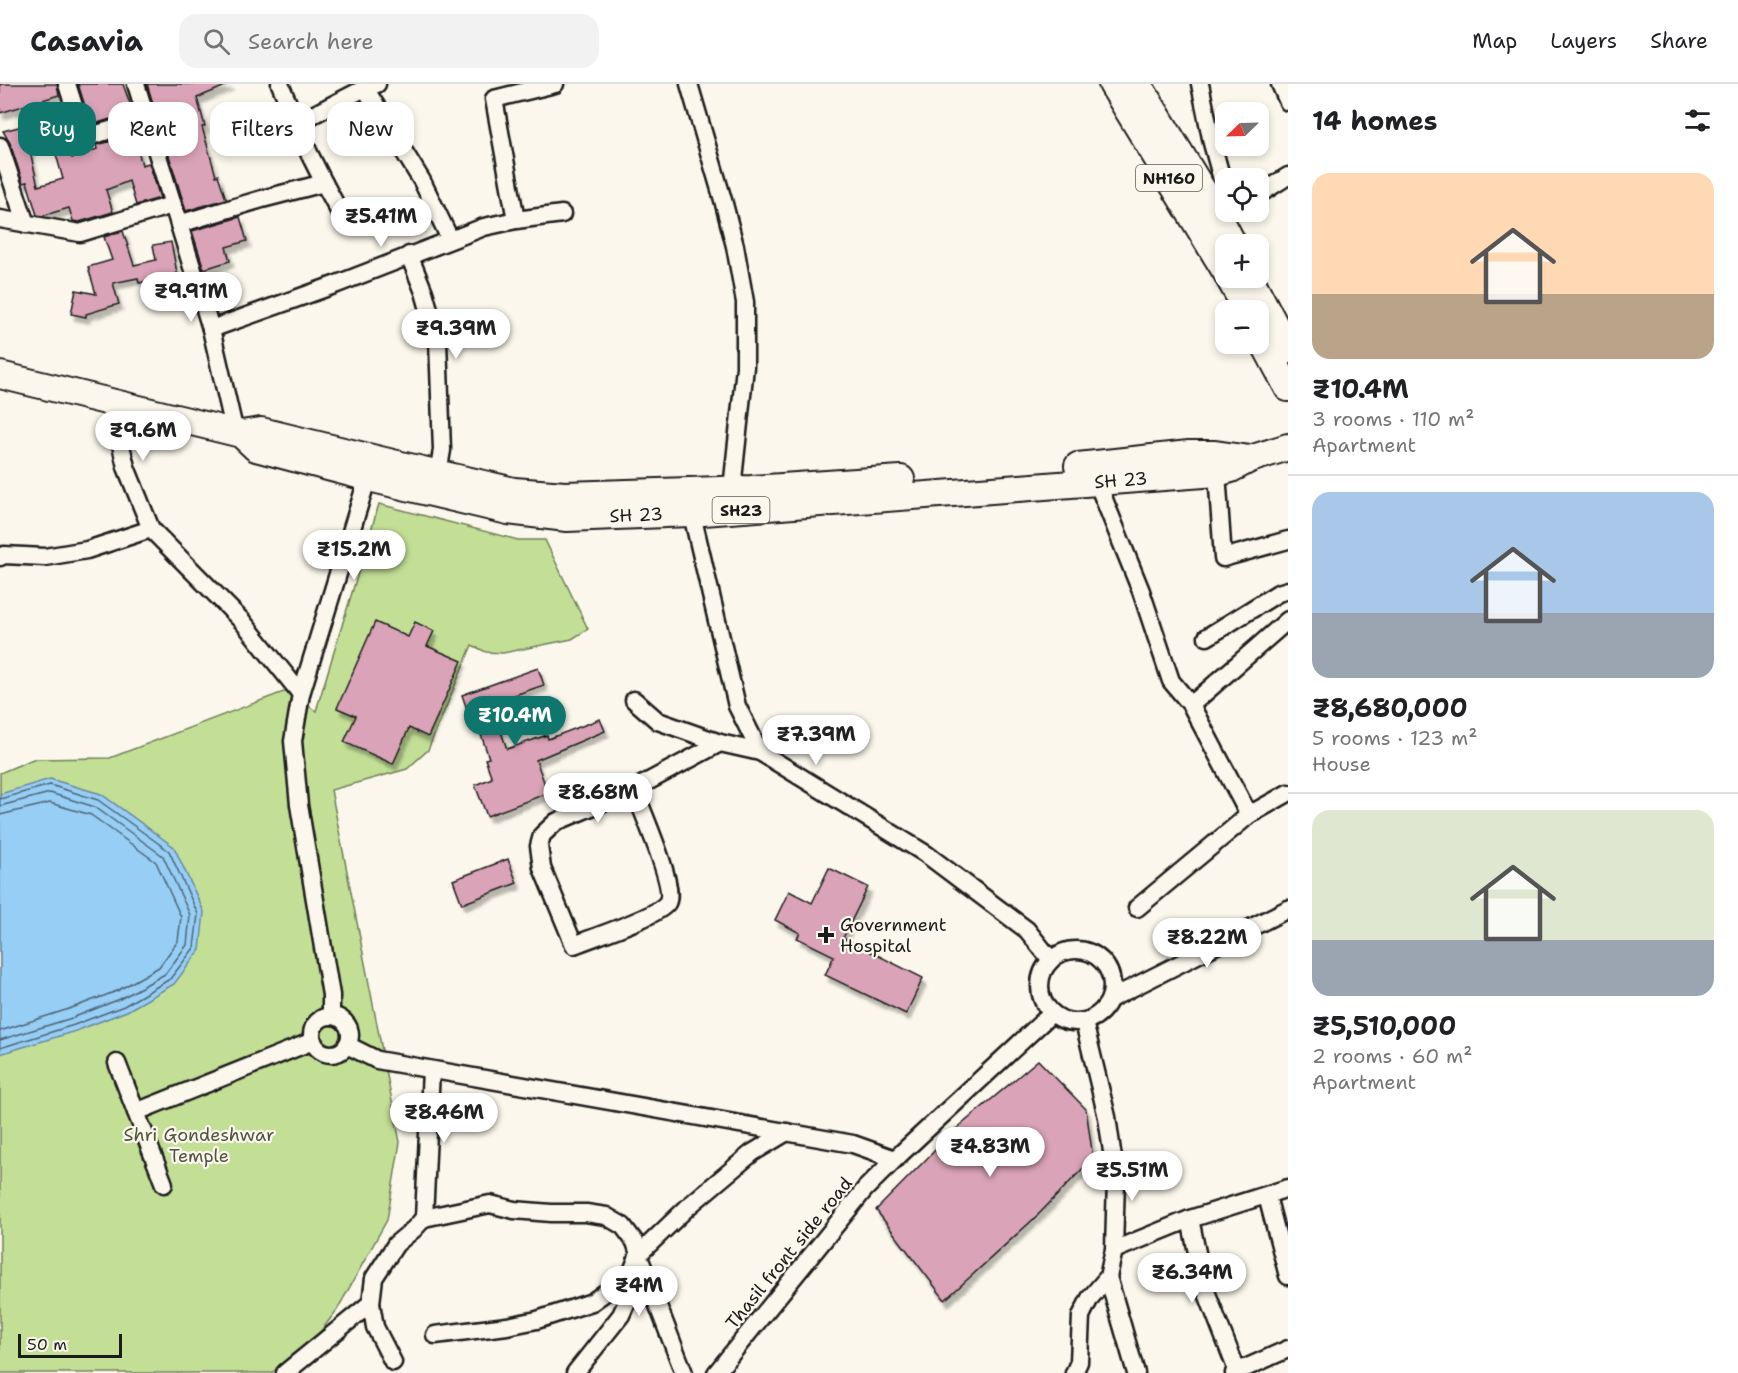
<!DOCTYPE html>
<html lang="en">
<head>
<meta charset="utf-8">
<style>
	:root { --surface:#fff; --page:#f2f2f2; --text:#202124; --muted:#757577; --line:#e0e0e0; --accent:#0f766e }
	body { margin:0; font-family:"Shantell Sans",sans-serif; background:var(--page); color:var(--text); height:100vh; display:flex; flex-direction:column; font-size:22px; white-space:nowrap }
	* { box-sizing:border-box; margin:0 }
	p { font-size:20px; color:var(--muted) }
	.icon { flex:none; width:33px; height:33px; fill:none; stroke:currentColor; stroke-width:2; stroke-linecap:round; stroke-linejoin:round }
	.map { position:relative; flex:1; overflow:hidden }
	.drawer { display:flex; flex-direction:column; background:var(--surface); width:450px }
	.drawer>* { flex:none }
	.hud { position:absolute; left:18px; top:18px; width:570px; height:54px; display:flex; gap:12px }
	.needle { width:39px; rotate:247deg }
	.controls { position:absolute; left:1215px; top:18px; display:grid; gap:12px }
	.controls a { display:grid; place-items:center; width:54px; height:54px; border-radius:12px; background:var(--surface); box-shadow:0 3px 9px #0003; font-size:30px }
	.scale { position:absolute; left:18px; bottom:15px; width:104px; box-sizing:border-box; padding-left:6px; border:3px solid #1c1c1c; border-top:0; font-size:16px; line-height:21px; white-space:nowrap; color:#1c1c1c; -webkit-text-stroke:4px #fbf7ec; paint-order:stroke }
	.price { position:absolute; translate:-50% -51px; padding:0 14px; border-radius:21px; background:#fff; color:#222; font-size:20px; line-height:39px; filter:drop-shadow(0 2px 3px #0008) }
	.price::after { content:''; position:absolute; left:50%; top:36px; width:18px; height:14px; margin-left:-9px; background:inherit; clip-path:polygon(0 0,100% 0,50% 100%) }
	.price.active { background:var(--accent); color:#fff }
	ul { padding:0; list-style:none }
	li { display:grid; align-content:center; gap:12px; height:318px; padding:0 24px }
	li+li { border-top:2px solid var(--line) }
	li span { display:grid; place-items:center; height:186px; border-radius:18px; color:#555 }
	li>.icon { margin-inline-start:auto }
	span .icon { width:108px; height:108px; fill:#fffc; stroke-width:1 }
	li b { font-size:26px }
	h2 { display:flex; justify-content:space-between; align-items:center; height:72px; padding:0 24px; font-size:26px }
	.tag { padding:0 21px; border-radius:18px; background:var(--surface); box-shadow:0 3px 9px #0003; font-size:21px; line-height:54px }
	.tag.active { background:var(--accent); color:#fff }
	header { display:flex; align-items:center; gap:36px; box-sizing:border-box; height:84px; padding:0 30px; background:var(--surface); border-bottom:2px solid var(--line) }
	header strong { font-size:28px }
	nav { display:flex; gap:33px; margin-inline-start:auto; font-size:21px }
	.search { width:420px; height:54px; background:var(--page); display:flex; align-items:center; gap:15px; box-sizing:border-box; padding:0 21px; border-radius:18px; color:var(--muted); font-size:22px }
	main { display:flex; flex:1; min-height:0 }
	.map>svg:first-child { display:block }
</style>
</head>
<body>
<header>
<strong>Casavia</strong>
<div class="search"><svg class="icon" aria-label="search" viewBox="0 0 24 24"><circle cx="10" cy="10" r="6"/><path d="M15 15l6 6"/></svg>Search here</div>
<nav><a>Map</a><a>Layers</a><a>Share</a></nav>
</header>
<main>
<div class="map">
<svg width="1288" height="1289" viewBox="0 0 1288 1289">
	<defs>
		<filter id="shadow"><feDropShadow dx="3.5" dy="6" stdDeviation="1.5" flood-color="#0004"/></filter>
	</defs>
	<rect width="100%" height="100%" fill="#fbf7ec"/>
	<filter id="ink" filterUnits="userSpaceOnUse"><feTurbulence type="fractalNoise" baseFrequency=".0167" numOctaves="2"/><feDisplacementMap in="SourceGraphic" scale="12" xChannelSelector="R" yChannelSelector="G"/><feConvolveMatrix kernelMatrix="1 2 1 2 8 2 1 2 1" color-interpolation-filters="sRGB"/></filter>
	<g filter="url(#ink)">
		<path fill="#c3df96" stroke="#707e59" stroke-width="1.5" d="M379,420L518,456H545L588,545L572,555L503,569L486,568L472,561L428,666L407,685L331,706L400,1058L387,1136L337,1226L310,1261L271,1289H0V689L33,675L110,674L286,607L316,627Z"/>
		<path fill="#97cef6" stroke="#66879f" stroke-width="1.5" d="M50,695L101,710L174,763L204,828L200,866L174,900L127,927L76,947L0,970V710Z"/>
		<g fill="none" stroke-linecap="round" stroke-linejoin="round">
			<g stroke="#4d6373" stroke-width="1.5">
				<path d="M0,715L50,701L98,716L169,767L198,830L194,864L170,895L124,922L74,941L0,964"/>
				<path d="M0,722L50,709L95,723L163,772L190,831L187,861L165,890L120,915L72,934L0,956"/>
				<path d="M0,731L50,719L91,731L156,778L181,833L178,857L159,883L117,907L69,925L0,947"/>
			</g>
		</g>
		<g fill="#daa3b7" stroke="#1c1c1c" stroke-width="1.5" fill-rule="evenodd" filter="url(#shadow)">
			<path d="M0,0H57L59,11L0,29Z"/>
			<path d="M78,0H123L133,28L91,41Z"/>
			<path d="M147,0H230L197,14L205,42L202,43L216,92L218,91L226,115L186,127Z"/>
			<path d="M66,31L72,51L66,53L72,74L97,65L96,61L134,52L142,81L149,79L160,114L136,121L129,97L106,106L113,128L79,138L73,137L69,124L42,132L37,131L27,98L23,99L10,59L3,47ZM52,56L63,95L38,102L29,63Z"/>
			<path d="M240,133L247,157L226,163L230,177L204,185L192,147Z"/>
			<path d="M123,147L134,181L156,176L153,161L171,158L178,194L161,198L160,194L139,199L138,194L113,199L119,220L86,230V233L71,230L76,206L96,210L88,183L112,176L104,153Z"/>
			<path d="M375,538L408,553L415,538L434,547L427,562L462,577L428,653L409,644L393,680L344,658L356,632L337,624Z"/>
			<path d="M538,584L544,601L491,619L507,665L547,651L548,655L600,635L605,647L536,676L548,709L487,732L475,701L492,694L485,675L489,674L474,630L469,631L462,611Z"/>
			<path d="M508,775L517,799L462,820L453,796Z"/>
			<path d="M829,784L868,803L843,854L923,894L906,930L825,891L834,872L797,854L800,849L775,836L789,807L812,819Z"/>
			<path d="M1038,976L1086,1025L1093,1074L1038,1131L945,1216L876,1126L955,1046Z"/>
		</g>
		<g fill="none" stroke-linecap="round" stroke-linejoin="round">
			<defs>
				<g id="minor">
					<path d="M67,0L84,54L147,35"/>
					<path d="M136,0L211,245L235,349"/>
					<path d="M689,0L723,116L735,162L745,218V283L731,414"/>
					<path d="M1200,0L1212,59L1226,110"/>
					<path d="M1280,0L1288,18"/>
					<path d="M365,4L422,97L450,155"/>
					<path d="M297,39L365,4L377,0"/>
					<path d="M0,62L26,140"/>
					<path d="M324,99L345,138"/>
					<path d="M1258,111L1288,92"/>
					<path d="M0,135L80,149L172,121"/>
					<path d="M516,136L494,15L555,0"/>
					<path d="M179,140L262,115L324,99L309,69L280,0"/>
					<path d="M409,171L424,208L438,257L442,366L438,390"/>
					<path d="M211,245L337,200L484,143L516,136L562,130"/>
					<path d="M111,318L126,383L151,445L243,538L301,610"/>
					<path d="M1097,389V398L1141,507L1171,597L1191,621L1249,731"/>
					<path d="M1217,389L1223,474L1288,456"/>
					<path d="M690,422L737,622L760,668L926,770L1027,846L1051,876"/>
					<path d="M0,473L4,471L45,473L87,466L151,445"/>
					<path d="M1207,553L1278,509L1288,506"/>
					<path d="M634,616L658,637L720,659L760,668"/>
					<path d="M1191,621L1288,536"/>
					<path d="M634,705C641,725 677,804 667,819C657,833 593,853 574,861L542,784L539,762L542,751L556,738L634,705L720,659"/>
					<path d="M1137,824L1249,731L1288,709"/>
					<circle cx="1076" cy="902" r="36"/>
					<path d="M1110,915L1288,825"/>
					<path d="M331,932V911L299,721L293,657L301,610L370,386"/>
					<circle cx="331" cy="951" r="19"/>
					<path d="M347,961L377,976L853,1060L895,1075L1052,929"/>
					<path d="M117,979L164,1100"/>
					<path d="M136,1028L313,957"/>
					<path d="M1267,1112L1288,1192"/>
					<path d="M424,1134L431,986"/>
					<path d="M1190,1135L1204,1202L1238,1289"/>
					<path d="M1114,1166L1190,1135L1288,1104"/>
					<path d="M641,1178L684,1289"/>
					<path d="M1108,1193L1136,1289"/>
					<path d="M435,1251L507,1242L537,1236L592,1218L631,1190L639,1170L690,1121L752,1069L787,1048"/>
					<path d="M393,1278L375,1243L371,1219L374,1194L396,1160L414,1145L424,1134L490,1120L514,1126L551,1129H586L606,1132L623,1142L635,1158L639,1170L638,1193L621,1231L575,1289"/>
					<path d="M285,1289L371,1219"/>
					<path d="M716,1289L865,1105L895,1075"/>
					<path d="M1074,1289L1079,1278L1081,1232L1090,1214L1108,1193L1114,1166L1116,1095L1107,1033L1084,938"/>
					<path d="M1234,1289L1288,1265"/>
				</g>
				<g id="primary">
					<path d="M1112,0L1226,188"/>
					<path d="M1138,0L1219,133L1233,160"/>
					<path d="M1229,194L1247,226"/>
					<path d="M1250,194L1288,266"/>
					<path d="M1258,248L1288,304"/>
					<path id="s1" d="M0,291L241,350L256,364L369,394L508,427L567,434L690,429L1217,389L1231,385L1250,375L1288,363"/>
					<path d="M241,350L261,347L405,382L514,407L565,411L751,405L901,395"/>
					<path d="M1078,382L1189,370H1215L1250,375"/>
				</g>
			</defs>
			<use href="#minor" stroke="#1c1c1c" stroke-width="21"/>
			<use href="#primary" stroke="#1c1c1c" stroke-width="30"/>
			<use href="#minor" stroke="#fbf7ec" stroke-width="16"/>
			<use href="#primary" stroke="#fbf7ec" stroke-width="26"/>
		</g>
	</g>
	<path fill="#1c1c1c" stroke="#fbf7ec" stroke-width="2" d="M823 842h6v6h6v6h-6v6h-6v-6h-6v-6h6z"/>
	<g text-anchor="middle" stroke-width="4.5" stroke-linejoin="round" paint-order="stroke">
		<g fill="#fbf7ec" stroke="#5f5e5a" stroke-width="1.5">
			<rect x="1136" y="81" width="66" height="26" rx="4.5"/>
			<rect x="712.5" y="413" width="57" height="26" rx="4.5"/>
		</g>
		<g font-size="16" font-weight="bold" fill="#1c1c1c">
			<text x="1169" y="100">NH160</text>
			<text x="741" y="432">SH23</text>
		</g>
		<g font-size="18" fill="#1c1c1c" stroke="#fbf7ec">
			<text dy="6" stroke="none"><textPath href="#s1" startOffset="1143">SH 23</textPath></text>
			<text dy="6" stroke="none"><textPath href="#s1" startOffset="657">SH 23</textPath></text>
			<text transform="translate(789 1169) rotate(-51)" y="6">Thasil front side road</text>
		</g>
		<g font-size="18" fill="#1c1c1c" stroke="#fbf7ec" text-anchor="start">
			<text x="840" y="847">Government<tspan x="840" dy="21">Hospital</tspan></text>
		</g>
		<g font-size="18" fill="#4e5641" stroke="#fbf7ec">
			<text x="199" y="1057">Shri Gondeshwar<tspan x="199" dy="21">Temple</tspan></text>
		</g>
	</g>
</svg>
<div class="controls">
<a><svg class="needle" viewBox="-14 -14 28 28"><path d="M0-13l5 13h-10z" fill="#e53935"/><path d="M0 13l5-13h-10z" fill="#757577"/></svg></a>
<a><svg class="icon" aria-label="locate" viewBox="0 0 24 24"><circle cx="12" cy="12" r="6"/><path d="M12 2v4M12 18v4M2 12h4M18 12h4"/></svg></a>
<a>+</a>
<a>−</a>
</div>
<div class="scale">50 m</div>
<b class="price" style="left:381px;top:164px">₹5.41M</b>
<b class="price" style="left:191px;top:239px">₹9.91M</b>
<b class="price" style="left:456px;top:276px">₹9.39M</b>
<b class="price" style="left:143px;top:378px">₹9.6M</b>
<b class="price" style="left:354px;top:497px">₹15.2M</b>
<b class="price active" style="left:515px;top:663px">₹10.4M</b>
<b class="price" style="left:816px;top:682px">₹7.39M</b>
<b class="price" style="left:598px;top:740px">₹8.68M</b>
<b class="price" style="left:1207px;top:885px">₹8.22M</b>
<b class="price" style="left:444px;top:1060px">₹8.46M</b>
<b class="price" style="left:990px;top:1094px">₹4.83M</b>
<b class="price" style="left:1132px;top:1118px">₹5.51M</b>
<b class="price" style="left:1192px;top:1220px">₹6.34M</b>
<b class="price" style="left:639px;top:1233px">₹4M</b>
<div class="hud">
<a class="tag active">Buy</a>
<a class="tag">Rent</a>
<a class="tag">Filters</a>
<a class="tag">New</a>
</div>
</div>
<section class="drawer">
<h2>14 homes<svg class="icon" aria-label="filters" viewBox="0 0 24 24"><path d="M4 7h16M4 17h16"/><circle cx="9" cy="7" r="2"/><circle cx="15" cy="17" r="2"/></svg></h2>
<ul>
<li><span style="background:linear-gradient(#ffd9b3 65%,#b9a48a 0)"><svg class="icon" aria-label="home" viewBox="0 0 24 24"><path d="M3 11l9-7 9 7M6 9v11h12V9"/></svg></span><div><b>₹10.4M</b><p>3 rooms · 110 m²</p><p>Apartment</p></div></li>
<li><span style="background:linear-gradient(#a9c7e8 65%,#9aa5b1 0)"><svg class="icon" aria-label="home" viewBox="0 0 24 24"><path d="M3 11l9-7 9 7M6 9v11h12V9"/></svg></span><div><b>₹8,680,000</b><p>5 rooms · 123 m²</p><p>House</p></div></li>
<li><span style="background:linear-gradient(#dfe7d0 70%,#9aa5b1 0)"><svg class="icon" aria-label="home" viewBox="0 0 24 24"><path d="M3 11l9-7 9 7M6 9v11h12V9"/></svg></span><div><b>₹5,510,000</b><p>2 rooms · 60 m²</p><p>Apartment</p></div></li>
</ul>
</section>
</main>
</body>
</html>
